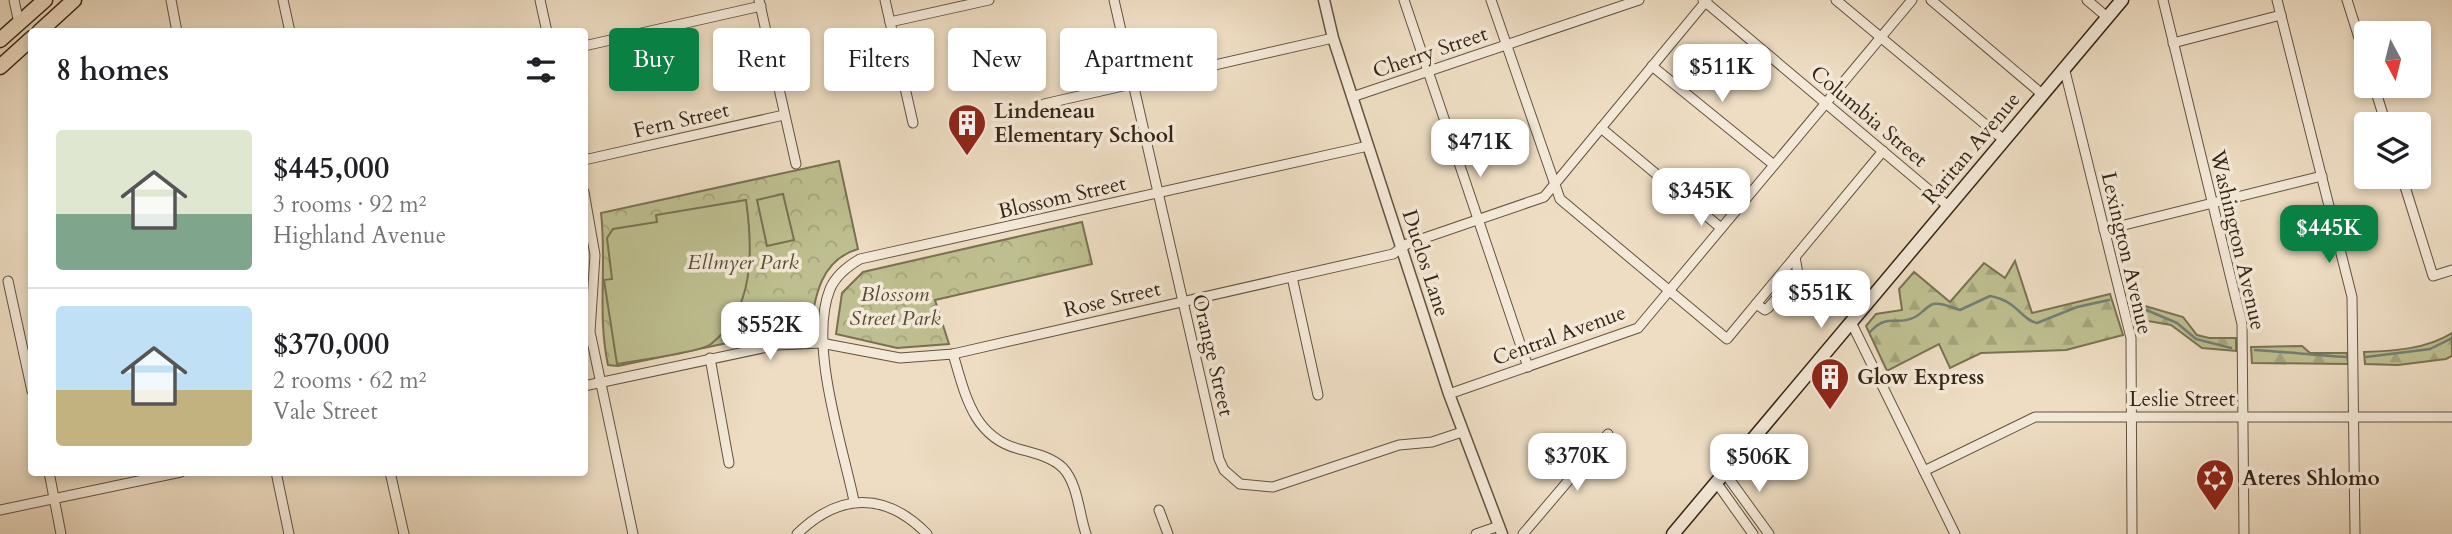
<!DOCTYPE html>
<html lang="en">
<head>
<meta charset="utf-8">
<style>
	:root { --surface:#fff; --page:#f6f6f6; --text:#202124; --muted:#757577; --line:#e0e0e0; --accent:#0b8043 }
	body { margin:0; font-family:Cardo,serif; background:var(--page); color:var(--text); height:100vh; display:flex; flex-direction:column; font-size:26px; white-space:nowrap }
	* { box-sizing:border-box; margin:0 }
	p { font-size:23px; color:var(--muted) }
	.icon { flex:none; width:38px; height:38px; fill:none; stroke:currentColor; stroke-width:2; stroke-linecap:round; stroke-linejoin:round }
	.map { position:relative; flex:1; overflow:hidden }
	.drawer { position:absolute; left:28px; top:28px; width:560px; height:448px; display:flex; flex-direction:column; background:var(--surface); border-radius:7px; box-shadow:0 4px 10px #0003 }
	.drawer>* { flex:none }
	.guide { position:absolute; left:609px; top:28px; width:665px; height:63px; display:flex; gap:14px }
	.needle { width:46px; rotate:173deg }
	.tools { position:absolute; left:2354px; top:21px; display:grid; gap:14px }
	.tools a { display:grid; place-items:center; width:77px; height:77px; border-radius:7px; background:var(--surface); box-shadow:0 4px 10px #0003; font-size:35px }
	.price { position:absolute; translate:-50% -60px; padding:0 16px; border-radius:14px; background:#fff; color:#222; font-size:23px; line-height:46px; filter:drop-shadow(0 2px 4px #0008) }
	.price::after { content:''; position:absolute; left:50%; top:42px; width:21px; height:16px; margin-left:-10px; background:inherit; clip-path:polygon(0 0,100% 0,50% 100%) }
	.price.selected { background:var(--accent); color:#fff }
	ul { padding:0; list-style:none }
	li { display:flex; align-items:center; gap:21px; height:175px; padding:0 28px }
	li+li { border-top:2px solid var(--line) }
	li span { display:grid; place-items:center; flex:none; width:196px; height:140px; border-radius:7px; color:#555 }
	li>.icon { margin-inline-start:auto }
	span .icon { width:84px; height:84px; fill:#fffc; stroke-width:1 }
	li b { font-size:30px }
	h2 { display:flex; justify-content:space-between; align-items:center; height:84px; padding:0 28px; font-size:30px }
	.pill { padding:0 24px; border-radius:7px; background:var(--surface); box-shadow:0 4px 10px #0003; font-size:24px; line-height:63px }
	.pill.selected { background:var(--accent); color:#fff }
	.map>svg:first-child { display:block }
</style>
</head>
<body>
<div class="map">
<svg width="2452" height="534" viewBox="0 0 2452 534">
	<defs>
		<pattern id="forest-firs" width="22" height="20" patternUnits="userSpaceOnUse" patternTransform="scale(1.75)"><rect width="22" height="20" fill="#bebf90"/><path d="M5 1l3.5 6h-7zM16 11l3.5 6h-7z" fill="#a4a47b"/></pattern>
		<pattern id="park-crowns" width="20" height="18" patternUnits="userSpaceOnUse" patternTransform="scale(1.75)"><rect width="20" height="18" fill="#bebf90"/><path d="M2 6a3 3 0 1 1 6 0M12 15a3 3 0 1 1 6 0" fill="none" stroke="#a4a47b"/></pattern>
	</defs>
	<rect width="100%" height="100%" fill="#eeddc3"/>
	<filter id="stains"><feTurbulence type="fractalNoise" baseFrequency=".00286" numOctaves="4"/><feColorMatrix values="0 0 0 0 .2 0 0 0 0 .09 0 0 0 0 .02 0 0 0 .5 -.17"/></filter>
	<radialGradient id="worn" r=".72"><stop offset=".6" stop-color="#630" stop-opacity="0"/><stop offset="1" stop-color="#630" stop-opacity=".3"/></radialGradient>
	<g fill="url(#forest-firs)" stroke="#797252" stroke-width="2">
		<path d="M2015,261L2032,313L2110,294L2123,335L2066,350L1981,353L1950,368L1939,344L1887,371L1866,326L1876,314L1902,310L1899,289L1914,272L1950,302L1984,263L2005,278Z"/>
		<path d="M2135,303L2183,317L2197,335L2209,338H2236V351L2202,348L2171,325L2136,319Z"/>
		<path d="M2452,333V356L2446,359L2398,365L2365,364L2364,352C2395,351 2426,349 2452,333Z"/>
		<path d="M2302,346L2310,353H2347L2348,364L2252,363L2251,347Z"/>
	</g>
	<g fill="url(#park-crowns)" stroke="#797252" stroke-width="2">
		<path d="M839,161L858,249C820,260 815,297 810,331L732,342L618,366L608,365C597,314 607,264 601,213Z"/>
		<path d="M1082,222L1092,264L935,300L949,344L897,348L836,334L842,293L863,272Z"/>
	</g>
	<g fill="#bebf90" stroke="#797252" stroke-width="2">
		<path d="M783,194L794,240L767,246L757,200Z"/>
		<path d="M746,200C753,250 755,309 711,344C702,352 634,361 617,364L604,280L612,279L607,238L613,229L657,222L656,215Z"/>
	</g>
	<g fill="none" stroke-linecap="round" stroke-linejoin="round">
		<g stroke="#717f76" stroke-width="2.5">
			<path d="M2137,306L2177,323L2196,339L2231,348"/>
			<path d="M1870,332C1888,312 1896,327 1915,317C1921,314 1926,307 1933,304C1941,302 1951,307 1960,310L1990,296C2018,301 2021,320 2037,323L2077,307L2109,300"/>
			<path d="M2255,350C2286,352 2315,355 2346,357"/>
			<path d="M2366,357L2430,349L2452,338"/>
		</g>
		<defs>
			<g id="minor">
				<path d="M14,0L19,23"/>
				<path d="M171,0L177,32"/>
				<path d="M283,0L290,32"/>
				<path d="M540,0L547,32"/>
				<path d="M759,0L796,164"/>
				<path d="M885,0L913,123"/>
				<path d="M1114,0L1219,459L1224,470L1240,484L1273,487L1399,445L1432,442L1462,432"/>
				<path d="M1404,0L1528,367"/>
				<path d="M1491,0L1560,199L1727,339L1883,151"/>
				<path d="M1703,0L1948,206"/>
				<path d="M1836,0L2004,140"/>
				<path d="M1931,0L2042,94"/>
				<path d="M2087,0L2107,17"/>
				<path d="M2163,0L2242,324L2244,534"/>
				<path d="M2277,0L2352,297L2355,534"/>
				<path d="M2347,0L2366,60"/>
				<path d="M890,22L989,0"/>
				<path d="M2173,43L2281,15"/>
				<path d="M584,46L761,6"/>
				<path d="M1652,66L1774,165"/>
				<path d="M2064,67L2131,338L2132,534"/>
				<path d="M2374,86L2386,124"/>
				<path d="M1352,97L1639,0"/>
				<path d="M1044,104L1333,38"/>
				<path d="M1601,128L1721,228"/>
				<path d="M584,160L784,115"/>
				<path d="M2402,177L2433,276L2452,270"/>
				<path d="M584,192L595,255L590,332L633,534"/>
				<path d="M2104,230L2322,176"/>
				<path d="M1292,277L1318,395"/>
				<path d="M8,281L32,391"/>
				<path d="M1756,304L1765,310L1768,308L1798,274L1795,257"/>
				<path d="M1851,322L1955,534"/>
				<path d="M953,354C965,394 973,437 1019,449C1034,453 1052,457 1063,468C1078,484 1079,514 1086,534"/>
				<path d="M710,358L729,463"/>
				<path d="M584,386L777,345L821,343L900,358L953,354L1393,254L1407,244L1544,197L1707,0"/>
				<path d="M1449,394L1638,328L1912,0"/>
				<path d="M1924,471L2035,417H2452"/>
				<path d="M49,472L61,534"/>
				<path d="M276,472L289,534"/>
				<path d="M390,472L404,534"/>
				<path d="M1724,472L1769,534"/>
				<path d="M1716,482L1753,534"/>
				<path d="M854,501C842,443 808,344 830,289C836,275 848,266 860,259L1368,146"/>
				<path d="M0,510L181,472"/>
				<path d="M1159,510L1168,534"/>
				<path d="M797,534C839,493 885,491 927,534"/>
				<path d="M1476,534L1499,526"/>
				<path d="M1523,534L1608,434"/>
			</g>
			<path id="tertiary" d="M1324,0L1333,38L1449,394L1502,534"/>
			<path id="secondary" d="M1673,534L2122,0"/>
			<g id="trunk">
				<path d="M39,32L74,0"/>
				<path d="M0,40L45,0"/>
				<path d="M0,67L32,38"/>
			</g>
		</defs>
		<use href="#minor" stroke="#625340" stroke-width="11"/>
		<use href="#tertiary" stroke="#625340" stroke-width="13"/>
		<use href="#secondary" stroke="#342515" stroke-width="15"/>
		<use href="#trunk" stroke="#342515" stroke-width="17"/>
		<use href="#minor" stroke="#f4e9d8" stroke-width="9"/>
		<use href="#tertiary" stroke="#f4e9d8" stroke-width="10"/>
		<use href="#secondary" stroke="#f4e9d8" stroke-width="12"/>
		<use href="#trunk" stroke="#eeddc3" stroke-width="14"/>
	</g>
	<defs>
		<symbol id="building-pin" viewBox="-11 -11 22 30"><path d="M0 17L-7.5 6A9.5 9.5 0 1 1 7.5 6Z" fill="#8f2418" stroke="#f4e9d8"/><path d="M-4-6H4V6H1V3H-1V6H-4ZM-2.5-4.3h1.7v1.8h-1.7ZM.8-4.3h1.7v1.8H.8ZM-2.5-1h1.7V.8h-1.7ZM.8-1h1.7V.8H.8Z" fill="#fff"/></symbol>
		<symbol id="synagogue-pin" viewBox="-11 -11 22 30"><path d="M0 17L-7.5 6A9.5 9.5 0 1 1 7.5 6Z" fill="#8f2418" stroke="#f4e9d8"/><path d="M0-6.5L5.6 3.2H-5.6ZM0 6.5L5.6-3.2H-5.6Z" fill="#fff"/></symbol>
	</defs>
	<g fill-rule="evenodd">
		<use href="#building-pin" x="945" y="101" width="44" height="60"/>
		<use href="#building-pin" x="1808" y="355" width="44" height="60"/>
		<use href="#synagogue-pin" x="2193" y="456" width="44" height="60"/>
	</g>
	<g text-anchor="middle" stroke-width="7" stroke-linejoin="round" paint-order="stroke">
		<g font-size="21" fill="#342515" stroke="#f4e9d8">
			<text transform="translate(1430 52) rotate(-19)" y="7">Cherry Street</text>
			<text transform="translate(1869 116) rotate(40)" y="7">Columbia Street</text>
			<text transform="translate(681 120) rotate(-13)" y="7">Fern Street</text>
			<text transform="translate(1971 148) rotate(-50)" y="7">Raritan Avenue</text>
			<text transform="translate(1062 197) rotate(-13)" y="7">Blossom Street</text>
			<text transform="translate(2238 240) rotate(77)" y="7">Washington Avenue</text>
			<text transform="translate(2127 253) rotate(77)" y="7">Lexington Avenue</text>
			<text transform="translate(1426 263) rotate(72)" y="7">Duclos Lane</text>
			<text transform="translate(1112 299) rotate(-13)" y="7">Rose Street</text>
			<text transform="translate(1559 335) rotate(-20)" y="7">Central Avenue</text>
			<text transform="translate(1213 355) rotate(77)" y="7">Orange Street</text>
			<text x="2182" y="406">Leslie Street</text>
		</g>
		<g font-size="21" font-weight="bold" fill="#342515" stroke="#f4e9d8" text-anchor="start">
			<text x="994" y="118">Lindeneau<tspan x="994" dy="24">Elementary School</tspan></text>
			<text x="1857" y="384">Glow Express</text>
			<text x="2242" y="485">Ateres Shlomo</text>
		</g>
		<g font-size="21" font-style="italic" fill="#564c34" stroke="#f4e9d8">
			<text x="743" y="269">Ellmyer Park</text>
			<text x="895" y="301">Blossom<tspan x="895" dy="24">Street Park</tspan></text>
		</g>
	</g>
	<rect width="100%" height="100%" filter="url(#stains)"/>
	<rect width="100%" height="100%" fill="url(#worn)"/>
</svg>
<div class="tools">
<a><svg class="needle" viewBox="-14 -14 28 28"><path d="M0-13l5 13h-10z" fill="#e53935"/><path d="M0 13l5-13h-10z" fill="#757577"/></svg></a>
<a><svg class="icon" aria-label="layers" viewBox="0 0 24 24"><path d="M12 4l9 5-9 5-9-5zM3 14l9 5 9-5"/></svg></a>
</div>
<b class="price" style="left:1722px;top:104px">$511K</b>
<b class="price" style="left:1480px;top:179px">$471K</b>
<b class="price" style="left:1701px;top:228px">$345K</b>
<b class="price selected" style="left:2329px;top:265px">$445K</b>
<b class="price" style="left:1821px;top:330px">$551K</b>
<b class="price" style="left:770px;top:362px">$552K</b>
<b class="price" style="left:1577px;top:493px">$370K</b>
<b class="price" style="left:1759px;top:494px">$506K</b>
<div class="guide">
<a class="pill selected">Buy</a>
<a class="pill">Rent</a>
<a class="pill">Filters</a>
<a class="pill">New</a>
<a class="pill">Apartment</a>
</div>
<section class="drawer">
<h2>8 homes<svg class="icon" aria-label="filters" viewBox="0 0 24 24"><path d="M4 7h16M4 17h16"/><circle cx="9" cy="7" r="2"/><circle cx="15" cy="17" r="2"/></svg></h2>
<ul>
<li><span style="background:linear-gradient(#dfe7d0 60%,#7fa58c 0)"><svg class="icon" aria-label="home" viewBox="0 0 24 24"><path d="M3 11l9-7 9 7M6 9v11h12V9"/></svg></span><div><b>$445,000</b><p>3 rooms · 92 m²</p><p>Highland Avenue</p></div></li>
<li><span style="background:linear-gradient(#bfe0f5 60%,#c2b280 0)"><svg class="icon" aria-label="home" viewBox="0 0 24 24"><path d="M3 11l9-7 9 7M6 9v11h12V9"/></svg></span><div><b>$370,000</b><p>2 rooms · 62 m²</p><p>Vale Street</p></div></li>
</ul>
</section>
</div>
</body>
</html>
